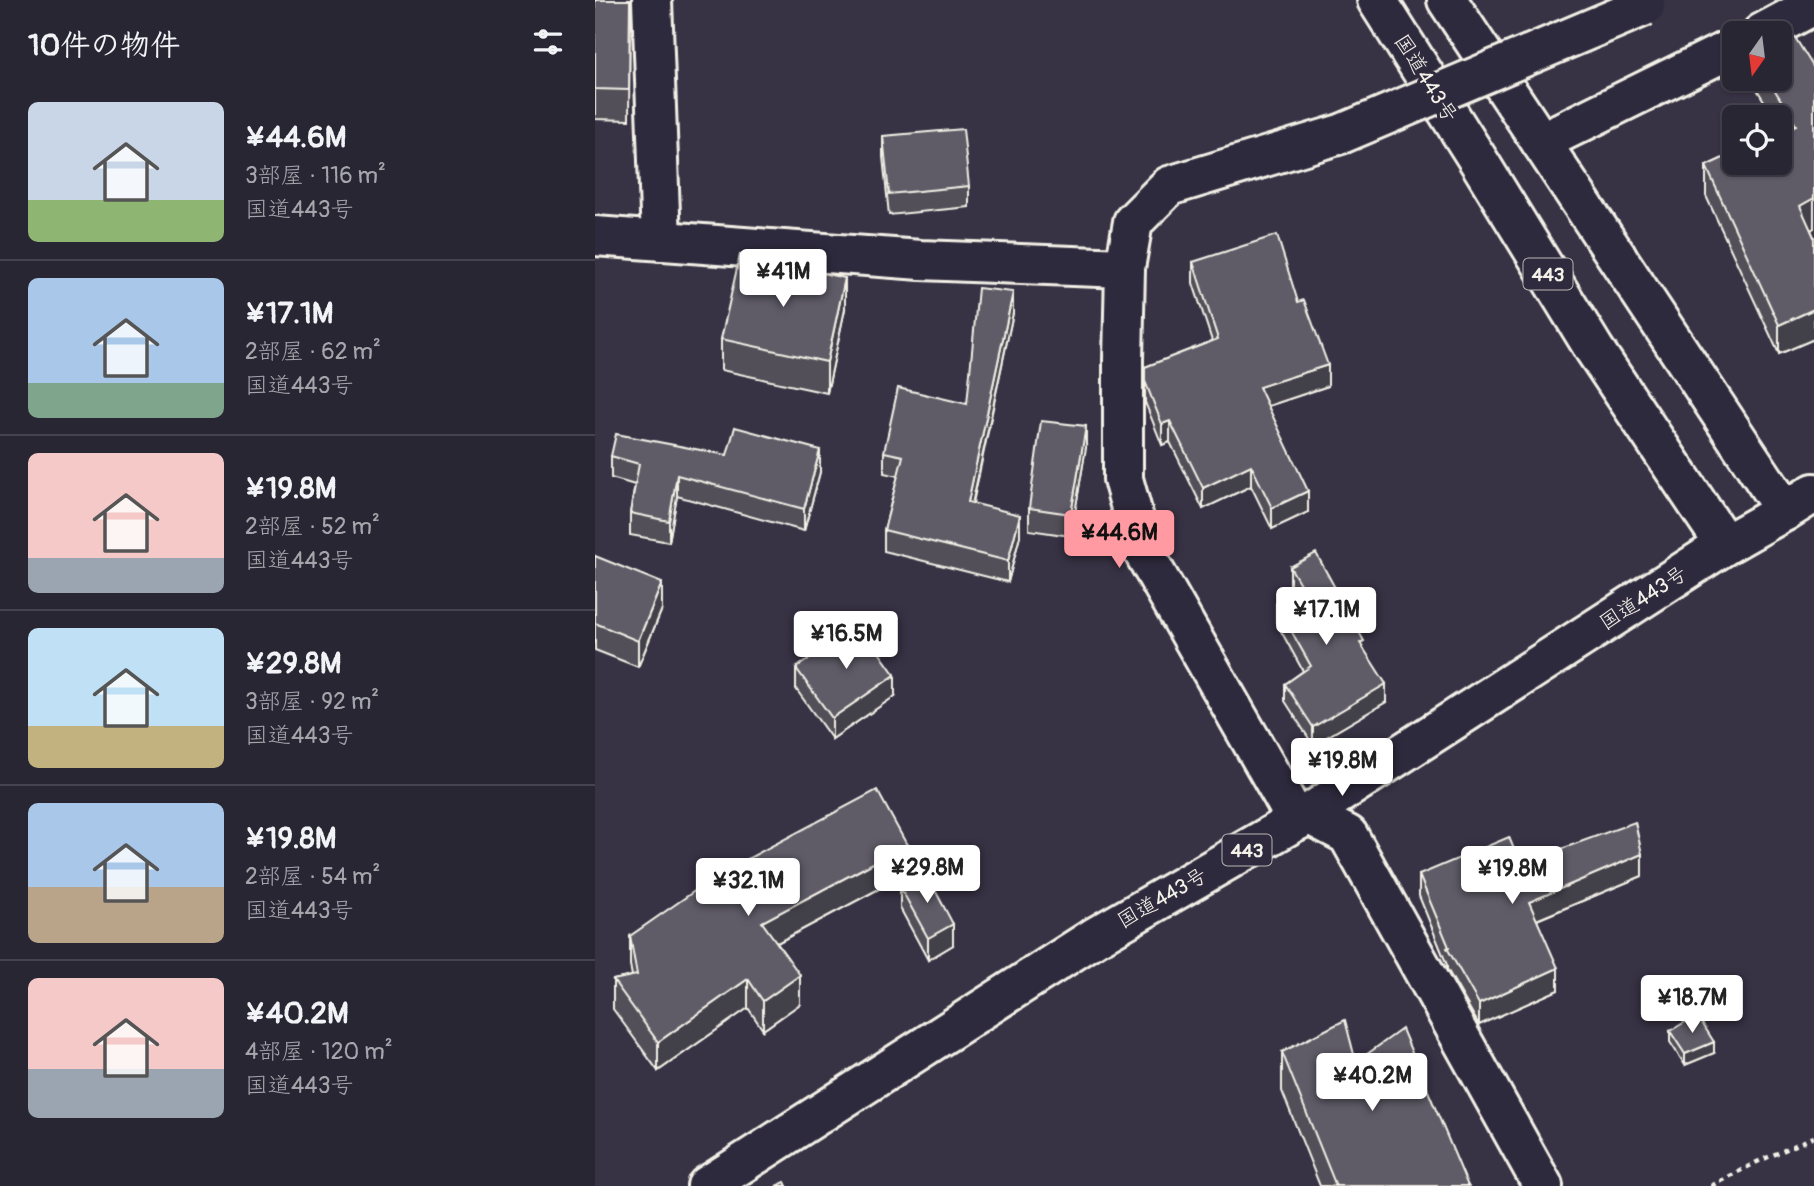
<!DOCTYPE html>
<html lang="ja">
<head>
<meta charset="utf-8">
<style>
	:root { --surface:#292633; --page:#312e3b; --text:#f1f3f6; --muted:#a5a5ac; --line:#45434e; --accent:#ff9aa2 }
	body { margin:0; font-family:Pangolin,"Klee One",sans-serif; background:var(--page); color:var(--text); height:100vh; display:flex; flex-direction:column; font-size:26px; white-space:nowrap }
	* { box-sizing:border-box; margin:0 }
	p { font-size:23px; color:var(--muted) }
	.icon { flex:none; width:38px; height:38px; fill:none; stroke:currentColor; stroke-width:2; stroke-linecap:round; stroke-linejoin:round }
	.map { position:relative; flex:1; overflow:hidden }
	.details { display:flex; flex-direction:column; background:var(--surface); width:595px }
	.details>* { flex:none }
	.needle { width:46px; rotate:194deg }
	.buttons { position:absolute; left:1127px; top:21px; display:grid; gap:14px }
	.buttons a { display:grid; place-items:center; width:70px; height:70px; border-radius:10px; background:var(--surface); box-shadow:0 2px 5px #0004,0 0 0 2px var(--line); font-size:35px }
	.price { position:absolute; translate:-50% -60px; padding:0 16px; border-radius:7px; background:#fff; color:#222; font-size:23px; line-height:46px; filter:drop-shadow(0 2px 4px #0008) }
	.price::after { content:''; position:absolute; left:50%; top:42px; width:21px; height:16px; margin-left:-10px; background:inherit; clip-path:polygon(0 0,100% 0,50% 100%) }
	.price.current { background:var(--accent); color:#111 }
	ul { padding:0; list-style:none }
	li { display:flex; align-items:center; gap:21px; height:175px; padding:0 28px }
	li+li { border-top:2px solid var(--line) }
	li span { display:grid; place-items:center; flex:none; width:196px; height:140px; border-radius:10px; color:#555 }
	li>.icon { margin-inline-start:auto }
	span .icon { width:84px; height:84px; fill:#fffc; stroke-width:1 }
	li b { font-size:30px }
	h2 { display:flex; justify-content:space-between; align-items:center; height:84px; padding:0 28px; font-size:30px }
	main { display:flex; flex:1; min-height:0 }
	.map>svg:first-child { display:block }
</style>
</head>
<body>
<main>
<section class="details">
<h2>10件の物件<svg class="icon" aria-label="filters" viewBox="0 0 24 24"><path d="M4 7h16M4 17h16"/><circle cx="9" cy="7" r="2"/><circle cx="15" cy="17" r="2"/></svg></h2>
<ul>
<li><span style="background:linear-gradient(#c9d6e8 70%,#8fb573 0)"><svg class="icon" aria-label="home" viewBox="0 0 24 24"><path d="M3 11l9-7 9 7M6 9v11h12V9"/></svg></span><div><b>¥44.6M</b><p>3部屋 · 116 m²</p><p>国道443号</p></div></li>
<li><span style="background:linear-gradient(#a9c7e8 75%,#7fa58c 0)"><svg class="icon" aria-label="home" viewBox="0 0 24 24"><path d="M3 11l9-7 9 7M6 9v11h12V9"/></svg></span><div><b>¥17.1M</b><p>2部屋 · 62 m²</p><p>国道443号</p></div></li>
<li><span style="background:linear-gradient(#f6c9c9 75%,#9aa5b1 0)"><svg class="icon" aria-label="home" viewBox="0 0 24 24"><path d="M3 11l9-7 9 7M6 9v11h12V9"/></svg></span><div><b>¥19.8M</b><p>2部屋 · 52 m²</p><p>国道443号</p></div></li>
<li><span style="background:linear-gradient(#bfe0f5 70%,#c2b280 0)"><svg class="icon" aria-label="home" viewBox="0 0 24 24"><path d="M3 11l9-7 9 7M6 9v11h12V9"/></svg></span><div><b>¥29.8M</b><p>3部屋 · 92 m²</p><p>国道443号</p></div></li>
<li><span style="background:linear-gradient(#a9c7e8 60%,#b9a48a 0)"><svg class="icon" aria-label="home" viewBox="0 0 24 24"><path d="M3 11l9-7 9 7M6 9v11h12V9"/></svg></span><div><b>¥19.8M</b><p>2部屋 · 54 m²</p><p>国道443号</p></div></li>
<li><span style="background:linear-gradient(#f6c9c9 65%,#9aa5b1 0)"><svg class="icon" aria-label="home" viewBox="0 0 24 24"><path d="M3 11l9-7 9 7M6 9v11h12V9"/></svg></span><div><b>¥40.2M</b><p>4部屋 · 120 m²</p><p>国道443号</p></div></li>
</ul>
</section>
<div class="map">
<svg width="1219" height="1186" viewBox="0 0 1219 1186">
	<rect width="100%" height="100%" fill="#373244"/>
	<filter id="ink" filterUnits="userSpaceOnUse"><feTurbulence type="fractalNoise" baseFrequency=".0143" numOctaves="2"/><feDisplacementMap in="SourceGraphic" scale="14" xChannelSelector="R" yChannelSelector="G"/><feConvolveMatrix kernelMatrix="1 2 1 2 8 2 1 2 1" color-interpolation-filters="sRGB"/></filter>
	<g filter="url(#ink)">
		<g fill="none" stroke-linecap="round" stroke-linejoin="round">
			<defs>
				<g id="minor">
					<path d="M57,0L66,241"/>
					<path d="M1167,33L1219,5"/>
					<path d="M946,142L1139,47"/>
					<path d="M0,236L326,260L530,268"/>
					<path d="M713,814L753,835L948,1186"/>
					<path d="M702,821L548,551L528,479V360L530,268L538,222L574,186L746,134"/>
				</g>
				<path id="major" d="M1190,511L1219,493"/>
				<g id="highway">
					<path d="M782,0L885,163L999,349L1130,545"/>
					<path d="M112,1186L500,937L713,814L1130,545L1190,511L852,0"/>
				</g>
			</defs>
			<use href="#minor" stroke="#f4f1e8" stroke-width="44"/>
			<use href="#major" stroke="#f4f1e8" stroke-width="44"/>
			<use href="#highway" stroke="#f4f1e8" stroke-width="44"/>
			<path stroke="#f4f1e8" stroke-width="4.5" stroke-dasharray="5 5" stroke-linecap="butt" d="M1116,1186L1162,1162L1219,1137"/>
			<use href="#minor" stroke="#2f2a3d" stroke-width="38"/>
			<use href="#major" stroke="#2f2a3d" stroke-width="38"/>
			<use href="#highway" stroke="#2f2a3d" stroke-width="38"/>
			<defs>
				<path id="minor-bridge" d="M746,134L1050,6"/>
			</defs>
			<use href="#minor-bridge" stroke="#f4f1e8" stroke-width="44" stroke-linecap="butt"/>
			<use href="#minor-bridge" stroke="#2f2a3d" stroke-width="38"/>
		</g>
		<g fill="#524f59" stroke="#f4f1e8" stroke-width="2">
			<path d="M0,0H35L34,120L0,119Z"/>
			<path d="M1219,68V228L1216,230L1219,237V339L1184,354L1111,196V166L1187,131L1185,127V117H1179L1158,83V79H1185Z"/>
			<path d="M288,136L374,186V207L294,215L288,157Z"/>
			<path d="M598,262L703,302L733,386L673,406L713,512L677,529L656,486L608,509L575,442L567,445L550,402V367L617,341L598,283Z"/>
			<path d="M250,309L232,393L126,370V339Z"/>
			<path d="M418,313L378,503L425,536L413,582L289,551V530L303,476L289,473V452L372,404Z"/>
			<path d="M491,447L476,536L434,530V508Z"/>
			<path d="M16,456L225,472L209,531L82,496L74,542L35,535V513L40,485L16,478Z"/>
			<path d="M0,556L67,609L43,667L0,650Z"/>
			<path d="M695,567L769,650L791,702L718,745L690,701V684L708,671L681,622V604L700,593L695,585Z"/>
			<path d="M201,668L300,696L237,739L201,689Z"/>
			<path d="M925,864L1047,876L942,920L963,990L884,1025L852,969V965L824,896V875Z"/>
			<path d="M312,874L182,943L205,1004L168,1030L153,1008L63,1071L18,1009V980L37,976L35,965V936Z"/>
			<path d="M305,887L358,945L333,960L305,908Z"/>
			<path d="M1075,1031L1119,1053L1090,1065L1075,1042Z"/>
			<path d="M687,1052L761,1062L873,1186H725L687,1091Z"/>
		</g>
		<g fill="#424048" stroke="#f4f1e8" stroke-width="2">
			<path d="M1219,198V228L1205,236V206Z"/>
			<path d="M250,278V309L232,393V362Z"/>
			<path d="M418,292V313L373,523V502Z"/>
			<path d="M1219,309V339L1184,354V325Z"/>
			<path d="M733,365V386L664,409V387Z"/>
			<path d="M575,421V442L567,445V424Z"/>
			<path d="M491,426V447L476,536V514Z"/>
			<path d="M225,450V472L209,531V509Z"/>
			<path d="M656,465V486L608,509V488Z"/>
			<path d="M82,475V496L74,542V521Z"/>
			<path d="M713,491V512L677,529V508Z"/>
			<path d="M425,515V536L413,582V561Z"/>
			<path d="M67,583V609L43,667V641Z"/>
			<path d="M300,675V696L237,739V718Z"/>
			<path d="M791,684V702L718,745V727Z"/>
			<path d="M312,845V874L167,951V922Z"/>
			<path d="M1047,854V876L934,923V902Z"/>
			<path d="M358,924V945L333,960V938Z"/>
			<path d="M963,968V990L884,1025V1004Z"/>
			<path d="M205,975V1004L168,1030V1001Z"/>
			<path d="M153,979V1008L63,1071V1042Z"/>
			<path d="M1119,1042V1053L1090,1065V1054Z"/>
		</g>
		<g fill="#5f5c67" stroke="#f4f1e8" stroke-width="2">
			<path d="M0,0H35L34,90L0,89Z"/>
			<path d="M1196,31L1219,68V198L1205,206L1219,237V309L1184,325L1111,166L1139,153V163H1185V132L1201,125L1173,79H1185V37Z"/>
			<path d="M368,129L374,186L294,194L288,136Z"/>
			<path d="M682,235L703,302L709,300L733,365L664,387L713,491L677,508L656,465L608,488L575,421L567,424L550,381V367L623,339L598,262Z"/>
			<path d="M145,255L250,278L232,362L126,339Z"/>
			<path d="M383,288L418,292L373,502L425,515L413,561L289,530L308,456L289,452L303,388L372,404Z"/>
			<path d="M446,421L491,426L476,514L434,508Z"/>
			<path d="M140,427L225,450L209,509L82,475L74,521L35,513L44,464L16,456L21,434L132,455Z"/>
			<path d="M721,553L769,641L765,643L791,684L718,727L690,684L716,666L681,604L708,589L695,567Z"/>
			<path d="M0,556L67,583L43,641L0,623Z"/>
			<path d="M264,624L300,675L237,718L201,668Z"/>
			<path d="M282,790L312,845L167,922L205,975L168,1001L153,979L63,1042L18,980L42,975L35,936L124,874Z"/>
			<path d="M1040,822L1047,854L934,902L963,968L884,1004L852,948L854,947L824,875L914,837L925,864Z"/>
			<path d="M331,873L358,924L333,938L305,887Z"/>
			<path d="M1102,1015L1119,1042L1090,1054L1075,1031Z"/>
			<path d="M750,1020L761,1062L807,1029L873,1186H741L687,1052Z"/>
			<path d="M190,1182L192,1186H181Z"/>
		</g>
	</g>
	<g text-anchor="middle" stroke-width="6" stroke-linejoin="round" paint-order="stroke">
		<g fill="#2f2a3d" stroke="#b9b5b5" stroke-width="2">
			<rect x="928.5" y="258.5" width="49" height="31" rx="5"/>
			<rect x="627.5" y="834.5" width="49" height="31" rx="5"/>
		</g>
		<g font-size="19" font-weight="bold" fill="#f4f1e8">
			<text x="953" y="281">443</text>
			<text x="652" y="857">443</text>
		</g>
		<g font-size="21" fill="#f4f1e8" stroke="#2f2a3d">
			<text transform="translate(831 78) rotate(58)" y="7">国道443号</text>
			<text transform="translate(1048 598) rotate(-33)" y="7">国道443号</text>
			<text transform="translate(567 898) rotate(-30)" y="7">国道443号</text>
		</g>
	</g>
</svg>
<div class="buttons">
<a><svg class="needle" viewBox="-14 -14 28 28"><path d="M0-13l5 13h-10z" fill="#e53935"/><path d="M0 13l5-13h-10z" fill="#a5a5ac"/></svg></a>
<a><svg class="icon" aria-label="locate" viewBox="0 0 24 24"><circle cx="12" cy="12" r="6"/><path d="M12 2v4M12 18v4M2 12h4M18 12h4"/></svg></a>
</div>
<b class="price" style="left:188px;top:309px">¥41M</b>
<b class="price current" style="left:524px;top:570px">¥44.6M</b>
<b class="price" style="left:731px;top:647px">¥17.1M</b>
<b class="price" style="left:251px;top:671px">¥16.5M</b>
<b class="price" style="left:747px;top:798px">¥19.8M</b>
<b class="price" style="left:332px;top:905px">¥29.8M</b>
<b class="price" style="left:917px;top:906px">¥19.8M</b>
<b class="price" style="left:153px;top:918px">¥32.1M</b>
<b class="price" style="left:1097px;top:1035px">¥18.7M</b>
<b class="price" style="left:777px;top:1113px">¥40.2M</b>
</div>
</main>
</body>
</html>
